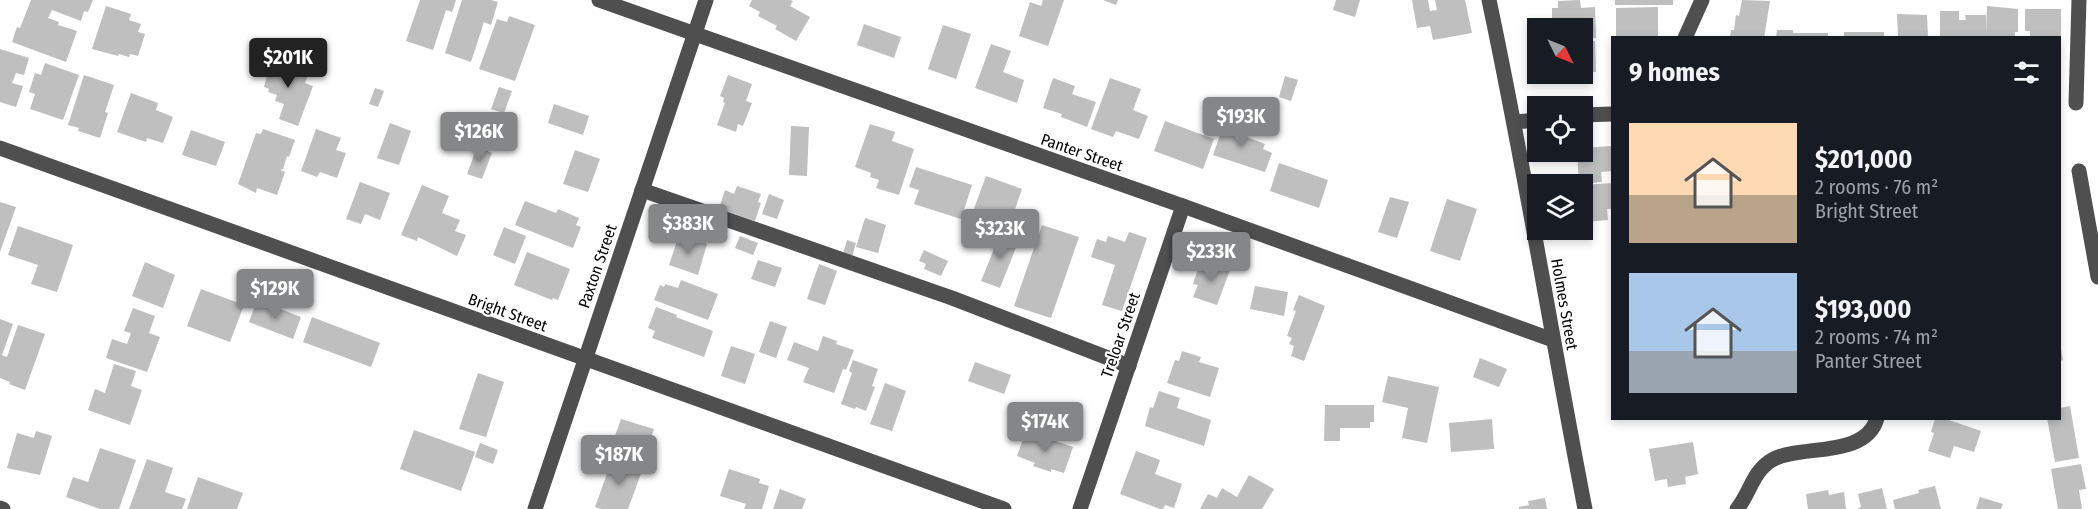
<!DOCTYPE html>
<html lang="en">
<head>
<meta charset="utf-8">
<style>
	:root { --surface:#171b24; --page:#242831; --text:#f1f3f6; --muted:#9ea1a6; --accent:#858687 }
	body { margin:0; font-family:"Fira Sans Condensed",sans-serif; background:var(--page); color:var(--text); height:100vh; display:flex; flex-direction:column; font-size:22px; white-space:nowrap }
	* { box-sizing:border-box; margin:0 }
	p { font-size:20px; color:var(--muted) }
	.icon { flex:none; width:33px; height:33px; fill:none; stroke:currentColor; stroke-width:2; stroke-linecap:round; stroke-linejoin:round }
	.map { position:relative; flex:1; overflow:hidden }
	.panel { position:absolute; left:1611px; top:36px; width:450px; height:384px; display:flex; flex-direction:column; background:var(--surface); border-radius:0px; box-shadow:0 3px 9px #0003 }
	.panel>* { flex:none }
	.needle { width:39px; rotate:133deg }
	.controls { position:absolute; left:1527px; top:18px; display:grid; gap:12px }
	.controls a { display:grid; place-items:center; width:66px; height:66px; border-radius:0px; background:var(--surface); box-shadow:0 3px 9px #0003; font-size:30px }
	.price { position:absolute; translate:-50% -51px; padding:0 14px; border-radius:6px; background:var(--accent); color:#fff; font-size:20px; line-height:39px; filter:drop-shadow(0 2px 3px #0008) }
	.price::after { content:''; position:absolute; left:50%; top:36px; width:18px; height:14px; margin-left:-9px; background:inherit; clip-path:polygon(0 0,100% 0,50% 100%) }
	.price.selected { background:#222; color:#fff }
	ul { padding:0; list-style:none }
	li { display:flex; align-items:center; gap:18px; height:150px; padding:0 18px }
	li span { display:grid; place-items:center; flex:none; width:168px; height:120px; border-radius:0px; color:#555 }
	li>.icon { margin-inline-start:auto }
	span .icon { width:72px; height:72px; fill:#fffc; stroke-width:1 }
	li b { font-size:26px }
	h2 { display:flex; justify-content:space-between; align-items:center; height:72px; padding:0 18px; font-size:26px }
	.map>svg:first-child { display:block }
</style>
</head>
<body>
<div class="map">
<svg width="2098" height="509" viewBox="0 0 2098 509">
	<rect width="100%" height="100%" fill="#fff"/>
	<g fill="#bfbfbf">
		<path d="M31,0H93L88,12L84,11L81,21L52,10L48,18L59,22L58,25L77,31L66,62L12,42L17,27L20,28Z"/>
		<path d="M420,0H456L452,12L446,10L433,50L406,41Z"/>
		<path d="M462,0H491L498,2L491,25L484,22L471,62L445,53Z"/>
		<path d="M752,0H790L793,1L790,6L810,17L796,41L775,29L777,26L758,16L760,12L749,6Z"/>
		<path d="M1043,0H1064L1048,46L1019,36L1030,2L1041,6Z"/>
		<path d="M1103,0H1118L1116,5Z"/>
		<path d="M1336,0H1360L1355,17L1333,10Z"/>
		<path d="M1412,0H1428L1430,11L1437,10L1435,0H1465L1472,33L1433,40L1430,26L1417,28Z"/>
		<path d="M1580,0L1581,8L1595,7L1596,38L1582,39V28H1552V8H1558V1Z"/>
		<rect x="1615" y="0" width="58" height="5"/>
		<path d="M1742,0L1770,1L1764,38H1730L1731,30H1734L1736,15L1739,16Z"/>
		<path d="M106,6L131,14L129,20L141,24L138,32L145,34L138,56L130,54L129,57L119,54L118,56L92,49Z"/>
		<path d="M1987,6L2018,9V32H2015V38L1965,36V38H1940V11H1959V20H1966L1965,15H1986V34Z"/>
		<path d="M1658,7V38H1616V8Z"/>
		<path d="M2025,9H2061V38H2030V31H2025Z"/>
		<path d="M1897,14L1927,15L1928,37L1898,38Z"/>
		<path d="M509,16L535,25L515,81L479,69L497,19L507,22Z"/>
		<path d="M864,24L901,37L894,58L857,45Z"/>
		<path d="M943,25L971,34L956,79L928,69Z"/>
		<path d="M1777,30H1793V33H1828V38H1776Z"/>
		<rect x="1844" y="32" width="40" height="6"/>
		<path d="M1582,41H1595L1596,72H1582Z"/>
		<path d="M991,44L1011,51L1003,72L1024,80L1017,103L975,88Z"/>
		<path d="M0,49L29,58L24,75L16,73L12,83L23,86L16,107L0,102Z"/>
		<path d="M266,58L309,73L305,83L313,86L298,126L279,119L284,104L275,101L277,95L268,92L269,89L264,87L267,76L261,74Z"/>
		<path d="M45,63L79,75L63,120L30,109L35,94L29,92L35,73L41,75Z"/>
		<path d="M1560,74H1582V82L1560,83Z"/>
		<path d="M84,75L114,85L105,112L108,113L100,138L78,131L79,128L68,125Z"/>
		<path d="M728,75L752,84L746,101L752,103L743,126L738,124L736,132L717,125L725,103L723,102L724,98L720,96Z"/>
		<path d="M1285,76L1298,80L1291,101L1279,97Z"/>
		<path d="M1053,78L1075,86L1072,94L1096,102L1087,127L1061,117L1062,114L1043,108Z"/>
		<path d="M1110,78L1141,89L1133,110L1148,116L1139,139L1116,131L1113,137L1091,129Z"/>
		<path d="M499,87L512,91L504,113L491,109Z"/>
		<path d="M375,88L384,91L378,107L369,104Z"/>
		<path d="M131,93L158,103L156,110L173,117L163,143L147,138L146,142L117,132Z"/>
		<path d="M554,104L589,116L583,135L548,123Z"/>
		<path d="M1165,121L1214,139L1203,169L1154,151Z"/>
		<path d="M1225,121L1247,128L1244,136L1265,144L1263,149L1272,153L1265,172L1213,155Z"/>
		<path d="M390,123L411,131L399,165L377,158Z"/>
		<path d="M870,124L895,132L892,141L914,149L899,195L876,188L879,180L870,177L871,173L855,167Z"/>
		<path d="M791,126L809,127L807,176L789,175Z"/>
		<path d="M263,129L295,140L289,157L287,156L283,169L280,170L285,172L277,195L257,188L256,193L238,184L256,133L261,134Z"/>
		<path d="M316,129L341,138L336,150L346,153L337,178L320,172L317,177L301,171Z"/>
		<path d="M191,130L225,142L216,166L182,155Z"/>
		<path d="M1612,146V171L1601,172L1602,182L1579,184L1577,152H1582V148Z"/>
		<path d="M477,147L492,153L482,179L467,174Z"/>
		<path d="M575,150L600,159L588,192L563,184Z"/>
		<path d="M1279,163L1328,180L1319,208L1270,191Z"/>
		<path d="M916,167L972,185L961,219L914,204L919,190L909,187Z"/>
		<path d="M986,176L1022,189L1009,227L972,214Z"/>
		<path d="M360,182L390,193L380,220L365,214L361,224L346,219Z"/>
		<path d="M1612,183V209H1607L1608,220L1585,222L1584,206H1582V185Z"/>
		<path d="M422,185L449,196L442,213L460,220L455,231L466,235L457,256L418,237L417,241L401,235Z"/>
		<path d="M737,186L761,194L758,202L761,203L755,221L719,209L725,190L734,194Z"/>
		<path d="M769,194L784,200L777,219L762,214Z"/>
		<path d="M1390,197L1409,202L1397,238L1378,232Z"/>
		<path d="M1447,199L1477,209L1460,261L1430,251Z"/>
		<path d="M525,201L556,213L558,209L579,218L576,225L581,227L573,248L515,225Z"/>
		<path d="M0,202L16,207L0,252Z"/>
		<path d="M865,218L886,225L878,253L856,247Z"/>
		<path d="M1042,225L1079,237L1051,318L1014,306Z"/>
		<path d="M18,226L73,245L57,292L31,284L38,265L8,255Z"/>
		<path d="M504,227L526,236L515,264L493,255Z"/>
		<path d="M1001,232L1019,240L1000,288L981,281Z"/>
		<path d="M1129,232L1147,238L1122,311L1102,305L1115,265L1091,257L1097,239L1106,242L1108,236L1125,242Z"/>
		<path d="M679,235L707,244L698,275L669,265Z"/>
		<path d="M740,236L758,243L753,255L735,248Z"/>
		<path d="M847,240L856,243L852,257L843,254Z"/>
		<path d="M924,250L948,261L941,276L924,269L926,264L919,261Z"/>
		<path d="M527,252L570,269L558,300L553,298L552,300L514,285Z"/>
		<path d="M758,260L782,268L775,287L751,279Z"/>
		<path d="M1206,261L1230,270L1217,305L1193,297L1198,285L1193,284L1198,269L1202,271Z"/>
		<path d="M145,262L175,275L163,308L132,296Z"/>
		<path d="M819,264L837,271L825,305L807,299Z"/>
		<path d="M681,280L718,294L708,320L654,300L660,285L664,287L665,284L678,288Z"/>
		<path d="M1255,286L1288,292L1284,316L1250,309Z"/>
		<path d="M201,289L244,305L230,342L187,326Z"/>
		<path d="M1299,295L1325,306L1304,361L1291,356L1294,346L1289,344L1292,338L1287,336L1296,311L1293,310Z"/>
		<path d="M257,300L301,317L293,339L249,322Z"/>
		<path d="M656,307L677,315L676,317L713,331L704,357L652,338L655,331L648,328Z"/>
		<path d="M133,308L155,316L149,333L160,337L147,372L106,358L112,339L127,344L131,333L124,331Z"/>
		<path d="M312,317L380,343L371,367L303,342Z"/>
		<path d="M0,319L13,324L2,355L4,356L7,357L18,325L45,334L25,390L9,384L10,382L0,378Z"/>
		<path d="M770,321L787,327L776,358L759,352Z"/>
		<path d="M823,336L837,341L836,344L854,350L846,370L843,369L834,393L803,382L809,368L787,360L794,342L818,351Z"/>
		<path d="M2060,344L2063,360L2060,361Z"/>
		<path d="M731,346L755,354L745,384L721,376Z"/>
		<path d="M1182,351L1201,357L1199,362L1219,368L1210,397L1167,383L1175,360L1179,361Z"/>
		<path d="M1480,358L1507,369L1499,387L1473,377Z"/>
		<path d="M853,360L878,369L872,386L875,387L866,411L856,407L855,409L841,404L852,373L849,371Z"/>
		<path d="M975,362L1011,375L1004,394L968,381Z"/>
		<path d="M114,364L136,371L131,386L142,390L130,425L88,410L95,389L105,393Z"/>
		<path d="M478,373L504,382L486,437L459,429Z"/>
		<path d="M1388,376L1439,387L1427,443L1402,438L1408,408L1382,402Z"/>
		<path d="M885,383L906,391L892,431L870,424Z"/>
		<path d="M1159,391L1180,398L1177,408L1211,420L1204,446L1145,426L1150,407L1153,408Z"/>
		<path d="M1325,405H1374V422H1370V428H1340V441H1324Z"/>
		<path d="M2070,406L2079,458L2055,462L2047,418H2060V408Z"/>
		<path d="M1935,418H1943L1981,431L1974,452L1954,446L1950,458L1928,451L1934,433L1931,432Z"/>
		<path d="M621,419L654,429L644,460L616,451V449L611,447Z"/>
		<path d="M1492,419L1494,449L1451,452L1449,423Z"/>
		<path d="M414,430L475,452L461,491L400,469Z"/>
		<path d="M36,431L52,436L40,475L7,468L17,433L34,438Z"/>
		<path d="M1026,431L1073,447L1064,473L1051,469V472L1033,466L1035,463L1017,456Z"/>
		<path d="M1693,442L1698,474L1685,477L1686,484L1668,487L1667,479L1655,481L1649,449Z"/>
		<path d="M480,443L498,450L493,464L475,457Z"/>
		<path d="M100,448L136,460L119,509H100L66,497L73,477L88,482Z"/>
		<path d="M1136,451L1160,460L1155,474L1182,484L1174,508L1165,505L1163,509H1160L1120,494Z"/>
		<path d="M613,457L643,468L628,509H601L595,507Z"/>
		<path d="M147,459L173,468L165,492L186,499L182,509H129Z"/>
		<path d="M2081,464L2086,489L2079,490L2082,509H2058L2051,469Z"/>
		<path d="M729,469L760,479L759,483L769,486L762,509H744L746,504L720,496Z"/>
		<path d="M1249,475L1274,489L1262,509H1200L1208,494L1217,498L1222,488L1237,497Z"/>
		<path d="M198,477L243,493L237,509H187Z"/>
		<path d="M1935,486L1941,509H1895L1893,500L1919,493L1918,490Z"/>
		<path d="M1882,488L1887,509H1857L1861,507L1858,494Z"/>
		<path d="M780,489L806,499L802,509H773Z"/>
		<path d="M1828,490L1829,495L1844,492L1846,509H1808L1806,494Z"/>
		<path d="M1980,497L2003,504L2001,509H1976Z"/>
		<path d="M1545,498L1547,509H1519V507L1529,505L1528,501Z"/>
	</g>
	<g fill="none" stroke-linecap="round" stroke-linejoin="round">
		<g stroke="#4f4f4f" stroke-width="15">
			<path d="M599,0L1183,206L1553,340"/>
			<path d="M1489,0C1525,169 1552,339 1585,509"/>
			<path d="M1685,38L1702,0"/>
			<path d="M2076,103L2079,0"/>
			<path d="M1582,115L1612,114"/>
			<path d="M1515,122L1538,120"/>
			<path d="M0,148L1004,509"/>
			<path d="M2079,171L2098,277"/>
			<path d="M642,190L952,298L1129,366"/>
			<path d="M0,508L3,509"/>
			<path d="M535,509L706,0"/>
			<path d="M1080,509L1183,206"/>
			<path d="M1737,509C1750,493 1753,471 1772,460C1799,444 1866,459 1877,418"/>
		</g>
	</g>
	<g text-anchor="middle" stroke-width="4.5" stroke-linejoin="round" paint-order="stroke">
		<g font-size="16" fill="#000" stroke="#fff">
			<text transform="translate(1082 152) rotate(19)" y="6">Panter Street</text>
			<text transform="translate(597 266) rotate(-71)" y="6">Paxton Street</text>
			<text transform="translate(1565 304) rotate(80)" y="6">Holmes Street</text>
			<text transform="translate(508 312) rotate(20)" y="6">Bright Street</text>
			<text transform="translate(1120 335) rotate(-71)" y="6">Treloar Street</text>
		</g>
	</g>
</svg>
<div class="controls">
<a><svg class="needle" viewBox="-14 -14 28 28"><path d="M0-13l5 13h-10z" fill="#e53935"/><path d="M0 13l5-13h-10z" fill="#9ea1a6"/></svg></a>
<a><svg class="icon" aria-label="locate" viewBox="0 0 24 24"><circle cx="12" cy="12" r="6"/><path d="M12 2v4M12 18v4M2 12h4M18 12h4"/></svg></a>
<a><svg class="icon" aria-label="layers" viewBox="0 0 24 24"><path d="M12 4l9 5-9 5-9-5zM3 14l9 5 9-5"/></svg></a>
</div>
<b class="price selected" style="left:288px;top:89px">$201K</b>
<b class="price" style="left:1241px;top:148px">$193K</b>
<b class="price" style="left:479px;top:163px">$126K</b>
<b class="price" style="left:688px;top:255px">$383K</b>
<b class="price" style="left:1000px;top:260px">$323K</b>
<b class="price" style="left:1211px;top:283px">$233K</b>
<b class="price" style="left:275px;top:320px">$129K</b>
<b class="price" style="left:1045px;top:453px">$174K</b>
<b class="price" style="left:619px;top:486px">$187K</b>
<section class="panel">
<h2>9 homes<svg class="icon" aria-label="filters" viewBox="0 0 24 24"><path d="M4 7h16M4 17h16"/><circle cx="9" cy="7" r="2"/><circle cx="15" cy="17" r="2"/></svg></h2>
<ul>
<li><span style="background:linear-gradient(#ffd9b3 60%,#b9a48a 0)"><svg class="icon" aria-label="home" viewBox="0 0 24 24"><path d="M3 11l9-7 9 7M6 9v11h12V9"/></svg></span><div><b>$201,000</b><p>2 rooms · 76 m²</p><p>Bright Street</p></div></li>
<li><span style="background:linear-gradient(#a9c7e8 65%,#9aa5b1 0)"><svg class="icon" aria-label="home" viewBox="0 0 24 24"><path d="M3 11l9-7 9 7M6 9v11h12V9"/></svg></span><div><b>$193,000</b><p>2 rooms · 74 m²</p><p>Panter Street</p></div></li>
</ul>
</section>
</div>
</body>
</html>
